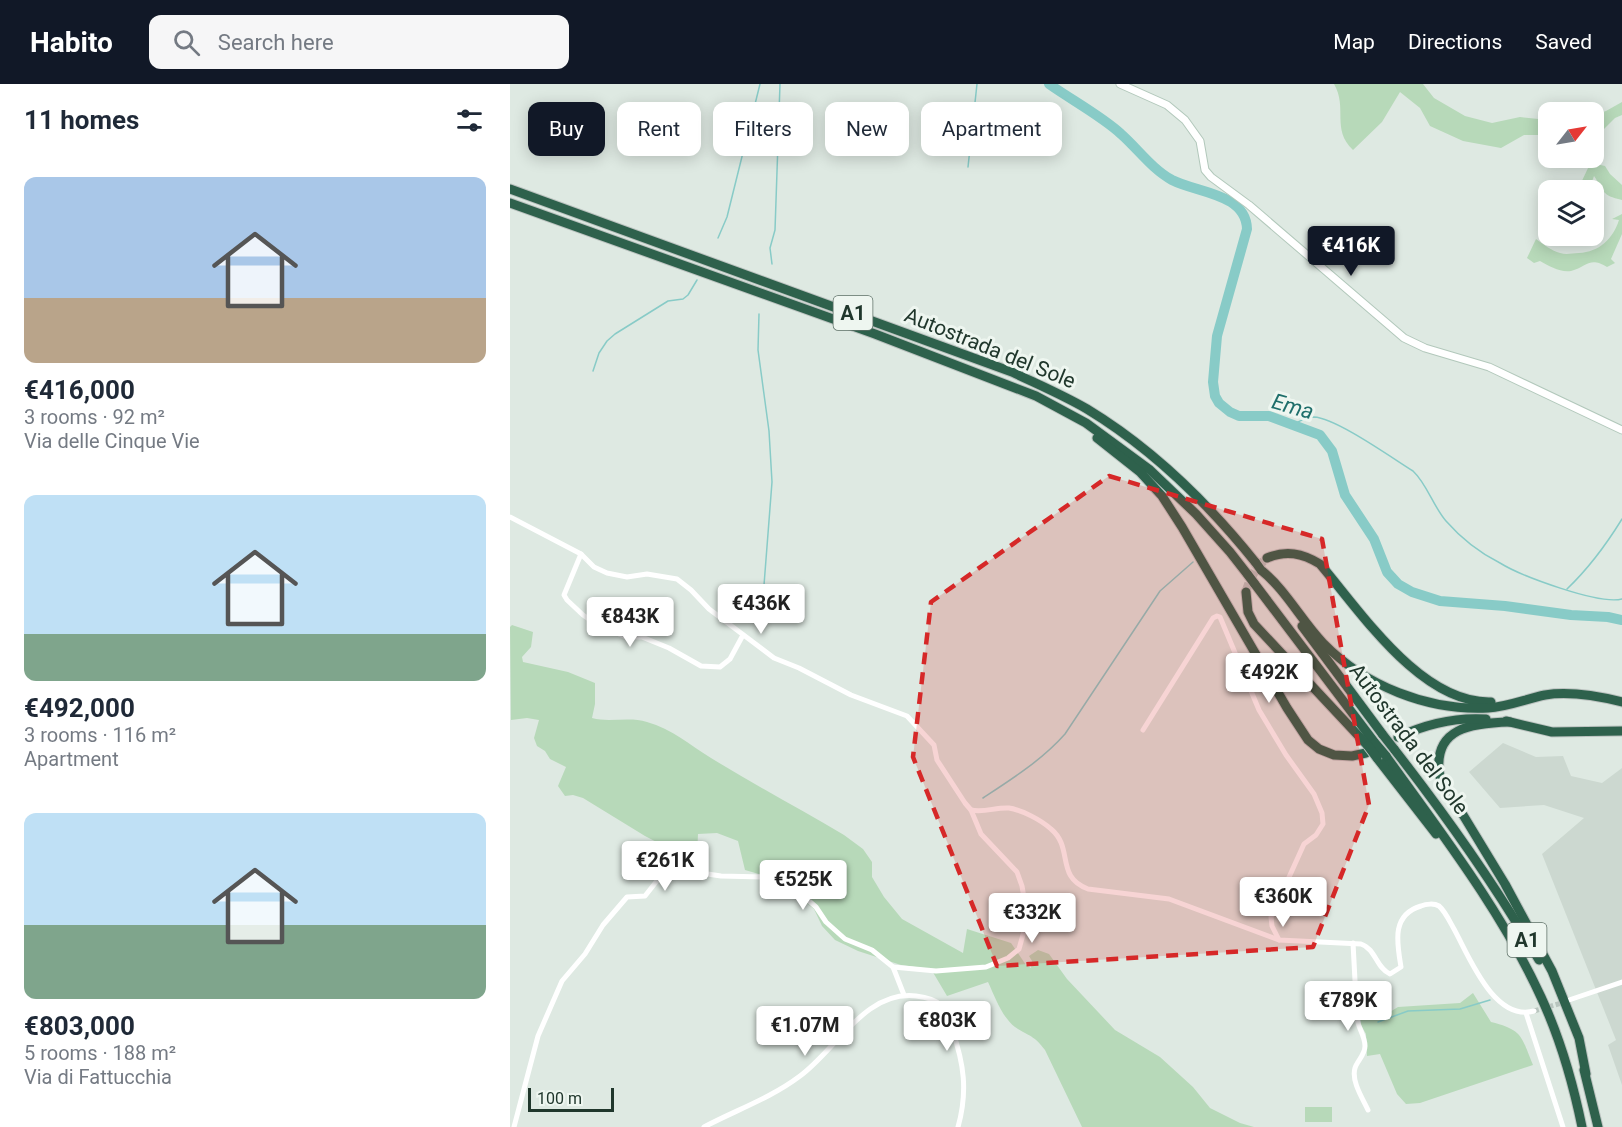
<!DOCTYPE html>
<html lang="en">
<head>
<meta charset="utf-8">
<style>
	:root { --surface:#fff; --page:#f6f6f7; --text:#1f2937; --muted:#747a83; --accent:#111827 }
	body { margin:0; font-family:Roboto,sans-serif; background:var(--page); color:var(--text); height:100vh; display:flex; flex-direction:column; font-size:22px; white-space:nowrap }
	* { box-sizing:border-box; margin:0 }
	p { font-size:20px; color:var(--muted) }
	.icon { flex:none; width:33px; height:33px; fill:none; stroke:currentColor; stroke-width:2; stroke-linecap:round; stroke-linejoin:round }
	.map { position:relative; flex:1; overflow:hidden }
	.sheet { display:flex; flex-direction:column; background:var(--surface); width:510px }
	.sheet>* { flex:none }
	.hud { position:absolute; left:18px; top:18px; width:570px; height:54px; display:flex; gap:12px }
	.needle { width:39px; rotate:59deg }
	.controls { position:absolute; left:1028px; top:18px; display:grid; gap:12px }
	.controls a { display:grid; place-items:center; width:66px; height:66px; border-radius:12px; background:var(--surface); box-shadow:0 3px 15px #0003; font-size:30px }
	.scale { position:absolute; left:18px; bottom:15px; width:86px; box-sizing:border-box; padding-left:6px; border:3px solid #20372c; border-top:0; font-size:16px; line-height:21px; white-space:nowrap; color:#20372c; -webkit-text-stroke:4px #eef6f0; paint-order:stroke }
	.price { position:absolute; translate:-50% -51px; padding:0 14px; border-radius:6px; background:#fff; color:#222; font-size:20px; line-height:39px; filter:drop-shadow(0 2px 3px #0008) }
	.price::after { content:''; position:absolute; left:50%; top:36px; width:18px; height:14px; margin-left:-9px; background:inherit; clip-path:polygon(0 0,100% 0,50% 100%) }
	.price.on { background:var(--accent); color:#fff }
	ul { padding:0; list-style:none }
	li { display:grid; align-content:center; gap:12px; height:318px; padding:0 24px }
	li span { display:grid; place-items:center; height:186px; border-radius:12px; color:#555 }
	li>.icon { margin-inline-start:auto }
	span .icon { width:108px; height:108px; fill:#fffc; stroke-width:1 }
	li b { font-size:26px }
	h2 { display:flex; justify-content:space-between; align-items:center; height:72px; padding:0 24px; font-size:26px }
	.pill { padding:0 21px; border-radius:12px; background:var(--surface); box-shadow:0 3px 15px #0003; font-size:21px; line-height:54px }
	.pill.on { background:var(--accent); color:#fff }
	header { display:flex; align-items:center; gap:36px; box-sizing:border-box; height:84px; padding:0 30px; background:var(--accent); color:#fff }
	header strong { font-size:28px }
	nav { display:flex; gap:33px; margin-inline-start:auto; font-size:21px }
	.search { width:420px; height:54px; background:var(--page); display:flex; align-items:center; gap:15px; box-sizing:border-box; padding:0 21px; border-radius:12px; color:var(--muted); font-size:22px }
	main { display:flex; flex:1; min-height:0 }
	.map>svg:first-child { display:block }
</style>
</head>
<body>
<header>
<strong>Habito</strong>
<div class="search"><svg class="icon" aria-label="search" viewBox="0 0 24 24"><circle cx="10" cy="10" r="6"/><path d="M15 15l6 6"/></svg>Search here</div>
<nav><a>Map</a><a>Directions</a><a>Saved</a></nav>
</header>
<main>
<section class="sheet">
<h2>11 homes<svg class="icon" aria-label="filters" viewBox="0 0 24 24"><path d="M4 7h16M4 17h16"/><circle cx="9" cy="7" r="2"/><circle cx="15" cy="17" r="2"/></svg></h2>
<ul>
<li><span style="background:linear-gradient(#a9c7e8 65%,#b9a48a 0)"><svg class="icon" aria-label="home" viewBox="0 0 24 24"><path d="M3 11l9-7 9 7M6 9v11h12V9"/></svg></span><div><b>€416,000</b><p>3 rooms · 92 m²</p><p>Via delle Cinque Vie</p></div></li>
<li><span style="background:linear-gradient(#bfe0f5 75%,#7fa58c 0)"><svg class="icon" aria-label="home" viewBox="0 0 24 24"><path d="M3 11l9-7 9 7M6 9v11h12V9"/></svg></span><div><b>€492,000</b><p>3 rooms · 116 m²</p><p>Apartment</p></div></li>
<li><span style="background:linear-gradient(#bfe0f5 60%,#7fa58c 0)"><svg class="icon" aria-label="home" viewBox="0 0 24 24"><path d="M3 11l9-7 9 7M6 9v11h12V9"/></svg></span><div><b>€803,000</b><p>5 rooms · 188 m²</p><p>Via di Fattucchia</p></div></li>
</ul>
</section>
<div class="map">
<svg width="1112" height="1043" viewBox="0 0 1112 1043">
	<rect width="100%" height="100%" fill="#dee9e2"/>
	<path fill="#ccd8d0" d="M993,659L1026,673L1053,672L1061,692L1092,699L1112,684V1001L1098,961L1106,956L1032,770L1074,734L1034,721L990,724L959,688Z"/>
	<g fill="#b7d9b9">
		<path d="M824,0H913L924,14L955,32L982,39L1010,33L1038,36V51H1014L991,64L953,57L920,42L910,24L890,8L872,38L843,66C821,45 838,24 824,0Z"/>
		<path d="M1112,18V31L1105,34L1088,51H1083V31L1096,27Z"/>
		<path d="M1086,80L1095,82L1100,90L1112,101V116C1091,111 1095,108 1084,92L1079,106H1056L1046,101L1049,99L1062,105L1069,103L1079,82Z"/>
		<path d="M1112,130V150L1101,175L1105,179L1097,183C1079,172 1077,183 1061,187C1051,189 1039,182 1030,177L1024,179L1017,174L1026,155C1033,160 1042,167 1050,169C1057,171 1062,169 1069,169C1089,168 1103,155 1109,136L1102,135Z"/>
		<path d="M2,541L23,548L21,563L12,573L13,578L58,588L85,599V620L82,634C100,639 119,632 137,638C162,645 180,661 201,674C245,701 290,725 334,751L353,765L362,778V793L374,813L392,835L453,869L457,845L501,859L516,881L521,884L522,877L519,872L528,866L539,870L557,895L605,946L650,973L683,1003L700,1024L730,1039L744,1043H572L535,966C524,951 519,952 505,943C492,933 485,913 478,898L437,912L421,885L391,881L348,867L325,856L312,842L304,825L266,795L235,786L228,757L207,749L188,750L187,771L179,775L135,752L73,714L63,711L55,712L48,702L56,683L40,675L35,667L27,662L24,654L29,636L17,634L1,636L0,543Z"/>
		<path d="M848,898L857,899L864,927L875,931L888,923L950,919L963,909L981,938C1013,946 1011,952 1023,981L910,1019L896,1020L887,1010L870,970L857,972L856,950L851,941Z"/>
		<rect x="795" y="1023" width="27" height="15"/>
	</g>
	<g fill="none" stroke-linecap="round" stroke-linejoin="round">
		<g stroke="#88cbc7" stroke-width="1.5">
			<path d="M458,83L467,0"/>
			<path d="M208,154L217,133L250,0"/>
			<path d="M262,180L260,164L265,146L270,0"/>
			<path d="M249,230L248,266L259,347L262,398L253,514"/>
			<path d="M83,287L89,269L97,257L105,250L158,217L173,215L178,211L187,196"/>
			<path d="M782,341C789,338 795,333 804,333C826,334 882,374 903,387C917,400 923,422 936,437C950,453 970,469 990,479C1011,492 1089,521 1112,515"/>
			<path d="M1057,505C1079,484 1096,461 1112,435"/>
			<path d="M473,714C502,695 532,676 555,650L650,507L683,478"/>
			<path d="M868,938L898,927L950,925L980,916"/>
		</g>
		<path stroke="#88cbc7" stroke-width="10" d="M539,0C560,15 593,33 611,50C628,65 642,85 662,96C687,109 736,109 737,145L707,252L703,298L705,312L709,319L720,328L729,332H759L810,351L822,367L835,411L864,455L877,488L888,500L902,508L930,517L995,522L1061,531L1098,533L1112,536"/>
		<path stroke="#b8c5be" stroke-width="5" stroke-dasharray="5 2.5" stroke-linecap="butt" d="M1024,927L1055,918"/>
		<path stroke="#b8c5be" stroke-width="9" stroke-dasharray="9 4.5" stroke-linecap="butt" d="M736,508C740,494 746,483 757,474"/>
		<defs>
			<path id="secondary" d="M610,0L657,21L675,36L690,57L695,86L701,93L739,121L894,254L915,264L979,283L1112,346"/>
			<g id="highway">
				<path d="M0,105L502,288C527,300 553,311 577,325C643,365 698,419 746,479"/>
				<path d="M0,119L365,250L526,312L576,339L640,386L686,430L720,468L738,491"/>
				<path d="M587,354L630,388L652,412L672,443L777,624L798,656L809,665L824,671L842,672L856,669"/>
				<path d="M757,474C776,466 792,469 810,480C851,528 911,620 981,618"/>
				<path d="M751,486C776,506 791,536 813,559C855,602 918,627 978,624C997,623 1016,615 1035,611C1060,607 1088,612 1112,618"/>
				<path d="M744,499L865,659"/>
				<path d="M736,508L738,528L744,540L858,662"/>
				<path d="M792,542L873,651"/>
				<path d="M996,637L1042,648L1112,647"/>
				<path d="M1000,638C963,639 921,643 930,693L995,800L1042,887L1069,954L1076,990"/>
				<path d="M888,653C916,640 945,633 976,635"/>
				<path d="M884,665C937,733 986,802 1029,876"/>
				<path d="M876,672C931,749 991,826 1031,913C1050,954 1063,999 1072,1043"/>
				<path d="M867,674L926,750"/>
				<path d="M1074,986L1088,1043"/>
			</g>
		</defs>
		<use href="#secondary" stroke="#b2c8bb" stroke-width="9"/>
		<use href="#highway" stroke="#bcc3c0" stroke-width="11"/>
		<g stroke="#fff" stroke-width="5">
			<path d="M0,433L71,470L84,483L97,489L117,493L137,490L167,495L181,506L199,525L264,574L289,584L341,611L397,632L424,661L427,676L455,719L461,726L471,750L507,788L512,802L515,820L514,847L509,865L498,874L476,883L426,887L383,883"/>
			<path d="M71,470L54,511L57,516L73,531L86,540L116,553H132L159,564L191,582L210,583L220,575L233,551"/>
			<path d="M633,646L703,534L707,532L710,533L749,626L776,671L804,710L812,729L813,740L806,751L794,760L761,833L762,842L769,856"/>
			<path d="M461,726C474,729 486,723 499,724C512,726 531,736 541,745C564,764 545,793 578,805L659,815L769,856L851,860C866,865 866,884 880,890L891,883C887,859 881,831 911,822C916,820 924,819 929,822C935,827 940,838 944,845C959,872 984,938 1024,927"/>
			<path d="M843,859L847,934C848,944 855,952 855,962C855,971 847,977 845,984C841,997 853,1015 858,1026"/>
			<path d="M1059,916L1112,898"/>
			<path d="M1016,929L1053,1043"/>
			<path d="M4,1043L28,952L52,897L75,870L93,841L117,813L135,812L157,784L211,792L253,793L271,799L291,810L306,823L316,838L335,855L362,866L383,883L394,911"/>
			<path d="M194,1043C226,1026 261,1014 290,992C326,966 355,906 406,912C431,915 434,922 442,945C454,980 458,1007 448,1043"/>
		</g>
		<use href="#secondary" stroke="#fff" stroke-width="7"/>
		<use href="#highway" stroke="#2e614c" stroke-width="9"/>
		<defs>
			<g id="highway-bridge">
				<path d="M746,479L751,486"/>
				<path d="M738,491L744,499"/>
				<path d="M873,651L884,665"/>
				<path d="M865,659L876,672"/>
				<path d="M858,662L867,674"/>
			</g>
		</defs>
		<use href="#highway-bridge" stroke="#bcc3c0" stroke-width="11" stroke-linecap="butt"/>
		<use href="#highway-bridge" stroke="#2e614c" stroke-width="9"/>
	</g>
	<path fill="#d62828" fill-opacity="0.2" stroke="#d62828" stroke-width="4.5" stroke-dasharray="12 8" stroke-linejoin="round" d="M599,392L812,455L859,721L803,863L487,882L403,673L421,518Z"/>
	<g text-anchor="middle" stroke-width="6" stroke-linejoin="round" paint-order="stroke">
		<g fill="#eef6f0" stroke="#5e7067" stroke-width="1.5">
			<rect x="323.5" y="212" width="39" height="34" rx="4.5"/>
			<rect x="997.5" y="839" width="39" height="34" rx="4.5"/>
		</g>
		<g font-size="20" font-weight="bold" fill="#20372c">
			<text x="343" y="236">A1</text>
			<text x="1017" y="863">A1</text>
		</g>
		<g font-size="21" fill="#20372c" stroke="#eef6f0">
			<text transform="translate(480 264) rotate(22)" y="7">Autostrada del Sole</text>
			<text transform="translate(899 655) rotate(53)" y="7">Autostrada del Sole</text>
		</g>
		<g font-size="22" font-style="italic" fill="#1f6f6b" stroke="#eef6f0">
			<text transform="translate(783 322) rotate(16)" y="8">Ema</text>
		</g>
	</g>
</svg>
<div class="controls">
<a><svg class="needle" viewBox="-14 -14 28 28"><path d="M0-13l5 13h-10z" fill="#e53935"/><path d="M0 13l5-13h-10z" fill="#747a83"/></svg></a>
<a><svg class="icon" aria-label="layers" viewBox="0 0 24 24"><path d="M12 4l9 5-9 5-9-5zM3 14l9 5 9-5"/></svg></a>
</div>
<div class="scale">100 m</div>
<b class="price on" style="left:841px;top:193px">€416K</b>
<b class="price" style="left:251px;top:551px">€436K</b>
<b class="price" style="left:120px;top:564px">€843K</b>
<b class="price" style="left:759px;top:620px">€492K</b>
<b class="price" style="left:155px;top:808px">€261K</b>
<b class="price" style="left:293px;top:827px">€525K</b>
<b class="price" style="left:773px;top:844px">€360K</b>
<b class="price" style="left:522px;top:860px">€332K</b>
<b class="price" style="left:838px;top:948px">€789K</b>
<b class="price" style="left:437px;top:968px">€803K</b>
<b class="price" style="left:295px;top:973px">€1.07M</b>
<div class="hud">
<a class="pill on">Buy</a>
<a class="pill">Rent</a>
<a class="pill">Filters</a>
<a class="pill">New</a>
<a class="pill">Apartment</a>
</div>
</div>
</main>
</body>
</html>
